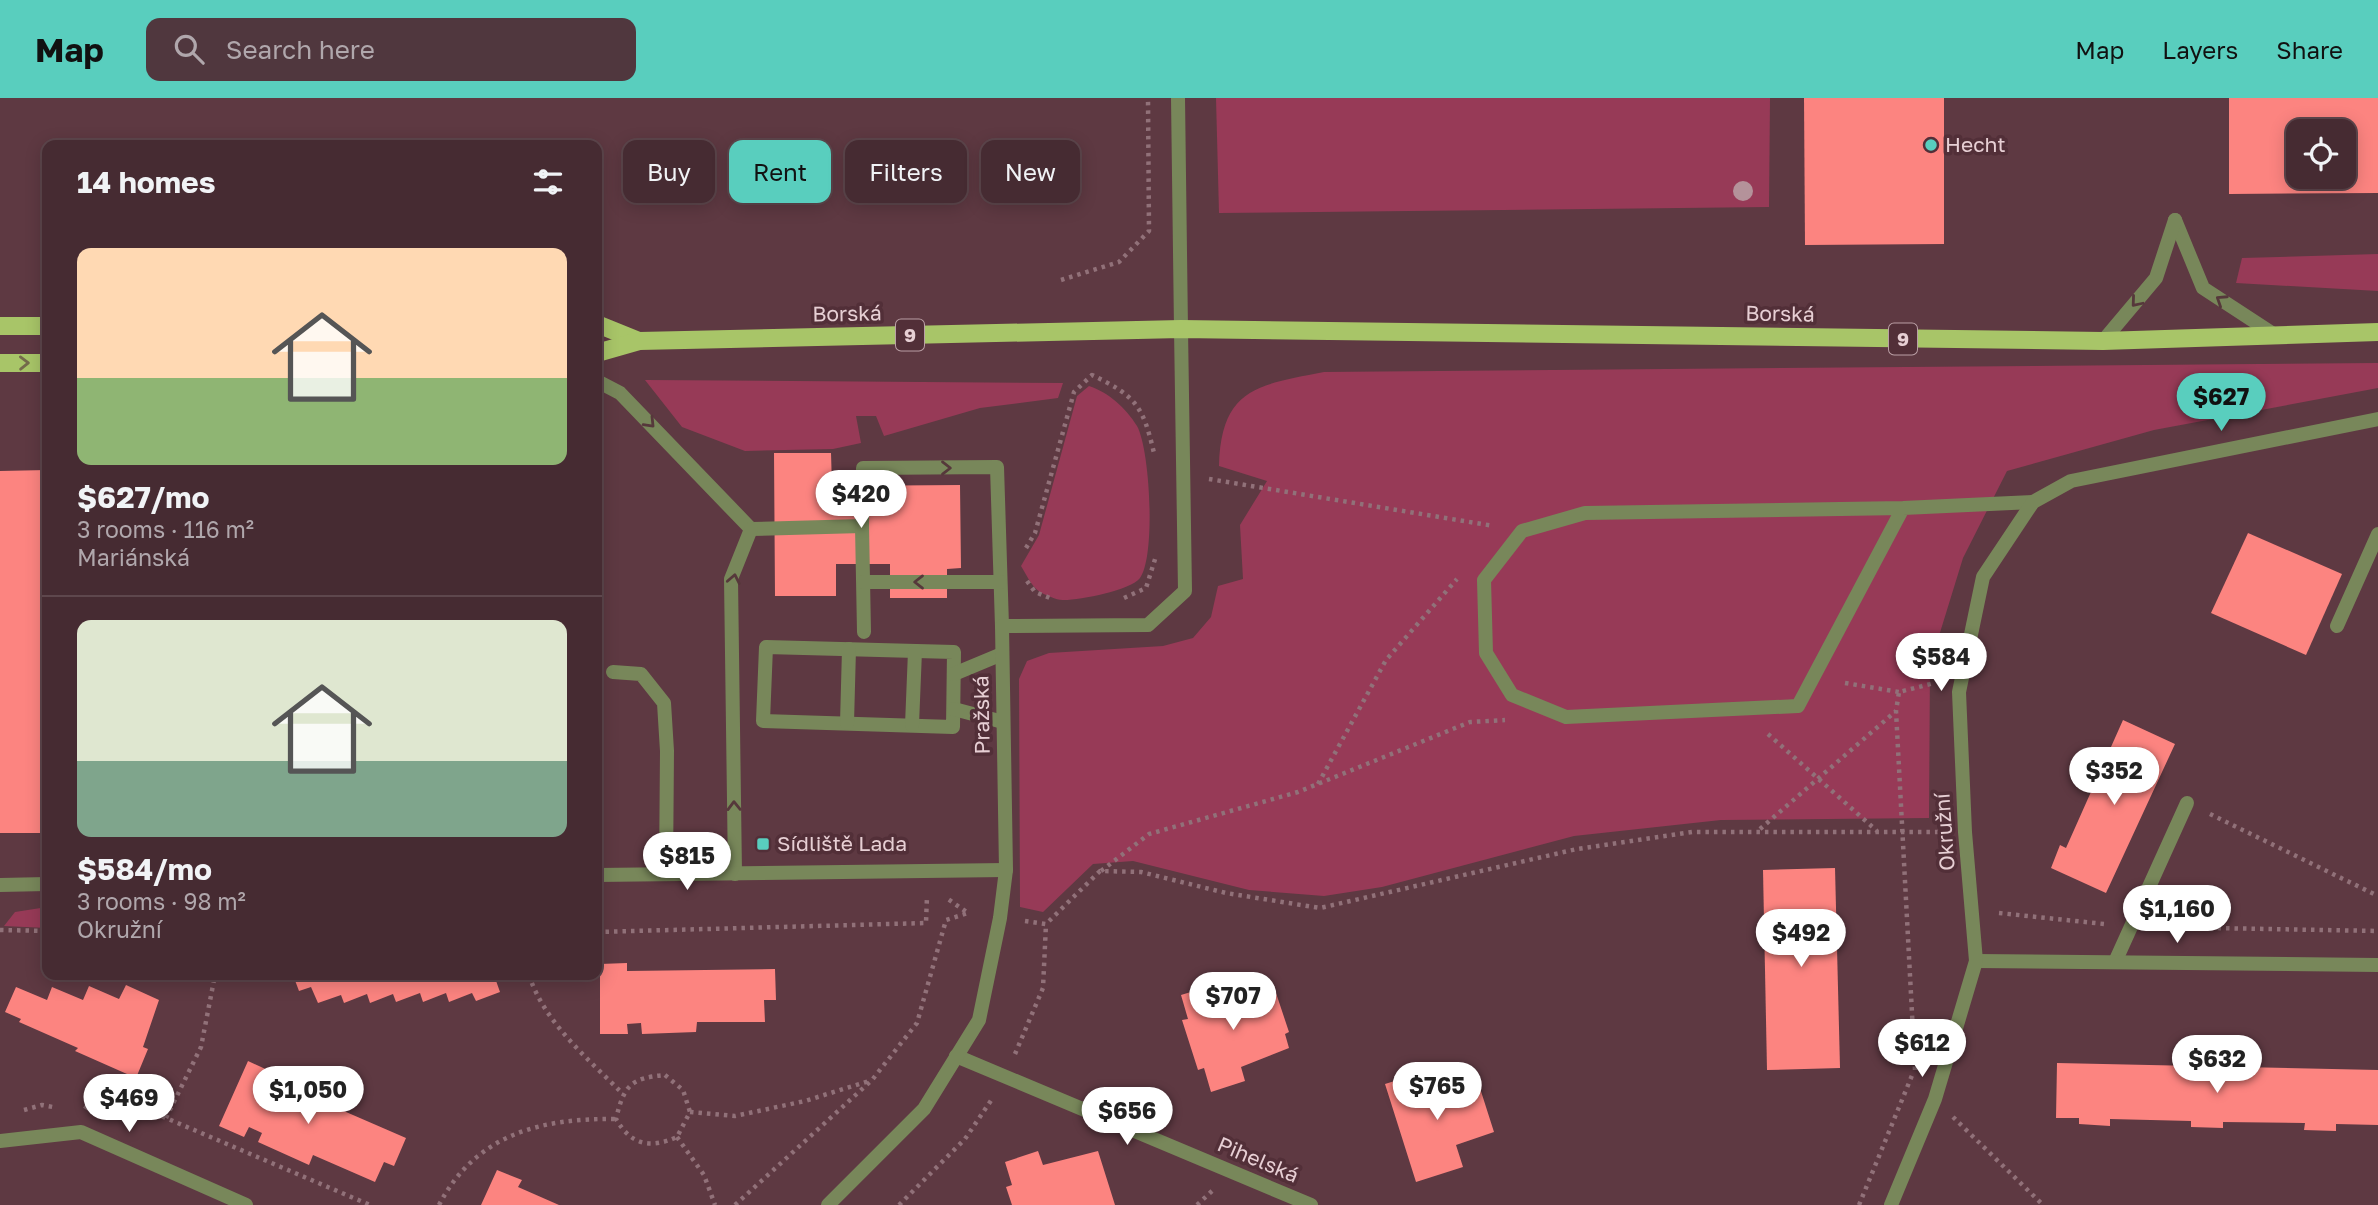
<!DOCTYPE html>
<html lang="en">
<head>
<meta charset="utf-8">
<style>
	:root { --surface:#462b32; --page:#50373e; --text:#f1f3f6; --muted:#b0a7ac; --line:#5e474d; --accent:#59cebe }
	body { margin:0; font-family:"Golos Text",sans-serif; background:var(--page); color:var(--text); height:100vh; display:flex; flex-direction:column; font-size:26px; white-space:nowrap }
	* { box-sizing:border-box; margin:0 }
	p { font-size:23px; color:var(--muted) }
	.icon { flex:none; width:38px; height:38px; fill:none; stroke:currentColor; stroke-width:2; stroke-linecap:round; stroke-linejoin:round }
	.map { position:relative; flex:1; overflow:hidden }
	.drawer { position:absolute; left:42px; top:42px; width:560px; height:840px; display:flex; flex-direction:column; background:var(--surface); border-radius:14px; box-shadow:0 4px 18px #0003,0 0 0 2px var(--line) }
	.drawer>* { flex:none }
	.top-card { position:absolute; left:623px; top:42px; width:665px; height:63px; display:flex; gap:14px }
	.tools { position:absolute; left:2286px; top:21px; display:grid; gap:14px }
	.tools a { display:grid; place-items:center; width:70px; height:70px; border-radius:14px; background:var(--surface); box-shadow:0 4px 18px #0003,0 0 0 2px var(--line); font-size:35px }
	.price { position:absolute; translate:-50% -60px; padding:0 16px; border-radius:24px; background:#fff; color:#222; font-size:23px; line-height:46px; filter:drop-shadow(0 2px 4px #0008) }
	.price::after { content:''; position:absolute; left:50%; top:42px; width:21px; height:16px; margin-left:-10px; background:inherit; clip-path:polygon(0 0,100% 0,50% 100%) }
	.price.selected { background:var(--accent); color:#111 }
	ul { padding:0; list-style:none }
	li { display:grid; align-content:center; gap:14px; height:371px; padding:0 35px }
	li+li { border-top:2px solid var(--line) }
	li span { display:grid; place-items:center; height:217px; border-radius:14px; color:#555 }
	li>.icon { margin-inline-start:auto }
	span .icon { width:126px; height:126px; fill:#fffc; stroke-width:1 }
	li b { font-size:30px }
	h2 { display:flex; justify-content:space-between; align-items:center; height:84px; padding:0 35px; font-size:30px }
	.tag { padding:0 24px; border-radius:14px; background:var(--surface); box-shadow:0 4px 18px #0003,0 0 0 2px var(--line); font-size:24px; line-height:63px }
	.tag.selected { background:var(--accent); color:#111 }
	header { display:flex; align-items:center; gap:42px; box-sizing:border-box; height:98px; padding:0 35px; background:var(--accent); color:#111 }
	header strong { font-size:33px }
	nav { display:flex; gap:38px; margin-inline-start:auto; font-size:24px }
	.search { width:490px; height:63px; background:var(--page); display:flex; align-items:center; gap:18px; box-sizing:border-box; padding:0 24px; border-radius:14px; color:var(--muted); font-size:26px }
	.map>svg:first-child { display:block }
</style>
</head>
<body>
<header>
<strong>Map</strong>
<div class="search"><svg class="icon" aria-label="search" viewBox="0 0 24 24"><circle cx="10" cy="10" r="6"/><path d="M15 15l6 6"/></svg>Search here</div>
<nav><a>Map</a><a>Layers</a><a>Share</a></nav>
</header>
<div class="map">
<svg width="2378" height="1107" viewBox="0 0 2378 1107">
	<rect width="100%" height="100%" fill="#5e3942"/>
	<g fill="#973a57">
		<path d="M1216,0H1770L1769,109L1219,115Z"/>
		<path d="M2378,156V193L2236,185L2242,160Z"/>
		<path d="M2378,265V290L2154,332L2007,373L1963,460L1930,567L1929,720L1721,722L1574,738L1382,789L1324,798L1249,792L1133,763L1093,766L1043,814L1020,809L1019,581L1027,563L1049,555L1163,548L1193,540L1211,519L1218,488L1243,481L1240,427L1267,383L1219,368C1221,290 1258,287 1324,274Z"/>
		<path d="M645,282L1063,285L1058,300L980,310L884,338L876,318H856L861,345L833,351L745,353L682,329Z"/>
		<path d="M1089,288C1108,294 1126,310 1137,328C1150,351 1156,458 1140,480C1131,492 1081,502 1064,502C1058,503 1046,497 1040,494C1032,489 1026,476 1021,468L1039,437L1077,298Z"/>
		<path d="M47,809V830L4,828L15,814Z"/>
	</g>
	<g fill="#fc8480" fill-rule="evenodd">
		<path d="M1804,0H1944V146L1805,147Z"/>
		<path d="M2229,0H2378V95L2229,96ZM2298,33H2343V79H2298Z"/>
		<path d="M774,355H831L832,388L960,387L961,470L947,471V500H890V466H836V498H775Z"/>
		<path d="M47,372V735H0V373Z"/>
		<path d="M2248,435L2342,476L2306,557L2211,515Z"/>
		<path d="M2123,622L2175,646L2106,795L2051,770L2060,747L2066,750Z"/>
		<path d="M1835,770L1840,970L1767,972L1763,772Z"/>
		<path d="M627,865V873L775,871L776,902H764L765,924H697L696,934L642,936L641,925L627,926L628,936H600V866Z"/>
		<path d="M293,877H494L500,894L476,903L472,895L449,904L446,895L423,904L420,895L396,904L393,896L370,905L367,896L344,905L341,897L318,905L311,889L299,893Z"/>
		<path d="M1273,886L1289,934L1285,936L1289,950L1241,969L1245,983L1211,994L1204,970L1198,972L1182,922L1188,921L1181,897L1207,889L1210,899L1217,897L1219,901Z"/>
		<path d="M126,887L159,902L143,949L148,951L136,980L75,953L78,950L19,924L21,921L5,914L16,889L47,902L52,889L83,902L89,888L119,901Z"/>
		<path d="M248,963L272,974L270,981L406,1040L394,1068L384,1064L375,1084L313,1057L309,1067L258,1044L262,1035L249,1029L244,1039L219,1028Z"/>
		<path d="M2057,965L2378,972V1027L2336,1026V1033L2304,1032L2305,1025L2223,1024V1030L2191,1029V1023L2110,1021V1028L2079,1026V1020H2056Z"/>
		<path d="M1433,971L1441,996L1478,984L1494,1034L1456,1047L1463,1069L1416,1084L1385,986Z"/>
		<path d="M157,988L169,994L162,1011L149,1006Z"/>
		<path d="M1038,1053L1043,1067L1098,1053L1115,1107H1012L1006,1089L1012,1087L1005,1064Z"/>
		<path d="M497,1072L522,1082L518,1089L559,1107H481Z"/>
	</g>
	<g fill="none" stroke-linecap="round" stroke-linejoin="round">
		<g stroke="#917179" stroke-width="4.5" stroke-dasharray="3.5 5" stroke-linecap="butt">
			<path d="M1061,182L1119,164L1149,133L1148,0"/>
			<path d="M1209,381L1494,428"/>
			<path d="M1026,450L1035,435L1074,294L1092,277C1136,298 1143,308 1154,355"/>
			<path d="M1027,483L1035,494L1050,500"/>
			<path d="M1124,500L1146,490L1156,458"/>
			<path d="M1845,585L1899,594"/>
			<path d="M1768,636L1877,733"/>
			<path d="M1318,686L1386,562L1457,481"/>
			<path d="M2210,716L2378,798"/>
			<path d="M1760,731L1896,613"/>
			<path d="M1101,773L1149,736L1298,694L1470,624L1505,622"/>
			<path d="M1999,815L2104,826"/>
			<path d="M1025,823L1046,826L1100,773L1141,774L1226,795L1320,810L1577,751L1692,734H1942"/>
			<path d="M2158,829L2378,833"/>
			<path d="M0,832L47,833"/>
			<path d="M597,834L926,825L927,798"/>
			<path d="M529,877C544,924 588,961 622,995"/>
			<path d="M1015,956L1043,890L1046,826"/>
			<path d="M1915,972L1896,613L1899,594L1934,585"/>
			<path d="M665,977L683,992L690,1014L677,1039C650,1051 631,1047 616,1021C624,987 631,980 665,977Z"/>
			<path d="M85,1011L98,991L370,1107"/>
			<path d="M24,1012L42,1007L53,1009"/>
			<path d="M690,1014L735,1018L805,1003L869,983"/>
			<path d="M1953,1019L2043,1107"/>
			<path d="M166,1020L201,949L215,877"/>
			<path d="M677,1039L704,1077L715,1107"/>
			<path d="M439,1107C476,1036 541,1020 616,1021"/>
			<path d="M735,1107L872,982L917,925L946,822L968,815L945,799"/>
			<path d="M899,1107L965,1041L992,1001"/>
			<path d="M1197,1107L1212,1093"/>
			<path d="M1859,1107L1913,975"/>
		</g>
		<g stroke="#78875a" stroke-width="14">
			<path d="M1178,0L1181,231"/>
			<path d="M2175,122L2203,190L2278,239"/>
			<path d="M2103,243L2156,180L2175,122"/>
			<path d="M597,283L620,295L751,431L862,428L863,370L997,369L1002,528"/>
			<path d="M1903,410L1798,608L1566,619L1512,597L1486,555L1484,482L1522,433L1585,415L1903,410L2033,404"/>
			<path d="M862,428L864,534"/>
			<path d="M864,484H1000"/>
			<path d="M2337,528L2378,436"/>
			<path d="M766,549L954,554L953,629L763,623Z"/>
			<path d="M613,574L641,576L664,605L667,653L666,776"/>
			<path d="M954,576L1002,556"/>
			<path d="M954,611L1003,624"/>
			<path d="M847,625L849,551"/>
			<path d="M912,627L915,553"/>
			<path d="M735,776L731,481L751,431"/>
			<path d="M2115,864L2187,705"/>
		</g>
		<g stroke="#78875a" stroke-width="14">
			<path d="M597,777L1006,772"/>
			<path d="M0,787L47,786"/>
			<path d="M1976,863L2378,867"/>
			<path d="M956,958L1311,1107"/>
			<path d="M0,1043L81,1034L246,1107"/>
			<path d="M828,1107L924,1011L979,922L1000,820L1006,772L1002,528L1148,527L1185,493L1181,231"/>
			<path d="M1891,1107L1935,1001L1976,863L1965,734L1959,594L1983,479L2033,404L2071,383L2378,321"/>
		</g>
		<g stroke="#a8c568" stroke-width="18">
			<path d="M597,226L639,243"/>
			<path d="M0,228H47"/>
			<path d="M597,255L639,243L1181,231L2103,243L2378,234"/>
			<path d="M0,265H47"/>
		</g>
	</g>
	<circle fill="#b4929a" cx="1743" cy="93" r="10"/>
	<defs><path id="oneway-chevron" d="M-2-3.5L2.5 0L-2 3.5" fill="none" stroke-width="1.6" stroke-linecap="round" stroke-linejoin="round" transform="scale(1.75)"/></defs>
	<g stroke="#56383b">
		<use href="#oneway-chevron" transform="translate(2221 202) rotate(-147)"/>
		<use href="#oneway-chevron" transform="translate(2136 204) rotate(130)"/>
		<use href="#oneway-chevron" transform="translate(650 325) rotate(46)"/>
		<use href="#oneway-chevron" transform="translate(946 370)"/>
		<use href="#oneway-chevron" transform="translate(734 481) rotate(-79)"/>
		<use href="#oneway-chevron" transform="translate(919 484) rotate(180)"/>
		<use href="#oneway-chevron" transform="translate(734 708) rotate(-91)"/>
	</g>
	<use stroke="#746b4b" href="#oneway-chevron" transform="translate(24 265) rotate(-1)"/>
	<g fill="#59cebe" stroke="#522f38" stroke-width="2.5">
		<circle cx="1931" cy="47" r="7"/>
		<rect x="756" y="739" width="14" height="14" rx="3.5"/>
	</g>
	<g text-anchor="middle" stroke-width="7" stroke-linejoin="round" paint-order="stroke">
		<g fill="#522f38" stroke="#ba9fa5" stroke-width="2">
			<rect x="896" y="221.5" width="28" height="31" rx="5"/>
			<rect x="1889" y="225.5" width="28" height="31" rx="5"/>
		</g>
		<g font-size="19" font-weight="bold" fill="#e7cfd4">
			<text x="910" y="244">9</text>
			<text x="1903" y="248">9</text>
		</g>
		<g font-size="21" fill="#e7cfd4" stroke="#522f38" text-anchor="start">
			<text x="1945" y="54">Hecht</text>
			<text x="777" y="753">Sídliště Lada</text>
		</g>
		<g font-size="21" fill="#e7cfd4" stroke="#522f38">
			<text transform="translate(847 216) rotate(-1)" y="7">Borská</text>
			<text transform="translate(1780 216) rotate(1)" y="7">Borská</text>
			<text transform="translate(982 617) rotate(-91)" y="7">Pražská</text>
			<text transform="translate(1945 734) rotate(-94)" y="7">Okružní</text>
			<text transform="translate(1258 1062) rotate(23)" y="7">Pihelská</text>
		</g>
	</g>
</svg>
<div class="tools">
<a><svg class="icon" aria-label="locate" viewBox="0 0 24 24"><circle cx="12" cy="12" r="6"/><path d="M12 2v4M12 18v4M2 12h4M18 12h4"/></svg></a>
</div>
<b class="price selected" style="left:2221px;top:335px">$627</b>
<b class="price" style="left:861px;top:432px">$420</b>
<b class="price" style="left:1941px;top:595px">$584</b>
<b class="price" style="left:2114px;top:709px">$352</b>
<b class="price" style="left:687px;top:794px">$815</b>
<b class="price" style="left:2177px;top:847px">$1,160</b>
<b class="price" style="left:1801px;top:871px">$492</b>
<b class="price" style="left:1233px;top:934px">$707</b>
<b class="price" style="left:1922px;top:981px">$612</b>
<b class="price" style="left:2217px;top:997px">$632</b>
<b class="price" style="left:1437px;top:1024px">$765</b>
<b class="price" style="left:308px;top:1028px">$1,050</b>
<b class="price" style="left:129px;top:1036px">$469</b>
<b class="price" style="left:1127px;top:1049px">$656</b>
<div class="top-card">
<a class="tag">Buy</a>
<a class="tag selected">Rent</a>
<a class="tag">Filters</a>
<a class="tag">New</a>
</div>
<section class="drawer">
<h2>14 homes<svg class="icon" aria-label="filters" viewBox="0 0 24 24"><path d="M4 7h16M4 17h16"/><circle cx="9" cy="7" r="2"/><circle cx="15" cy="17" r="2"/></svg></h2>
<ul>
<li><span style="background:linear-gradient(#ffd9b3 60%,#8fb573 0)"><svg class="icon" aria-label="home" viewBox="0 0 24 24"><path d="M3 11l9-7 9 7M6 9v11h12V9"/></svg></span><div><b>$627/mo</b><p>3 rooms · 116 m²</p><p>Mariánská</p></div></li>
<li><span style="background:linear-gradient(#dfe7d0 65%,#7fa58c 0)"><svg class="icon" aria-label="home" viewBox="0 0 24 24"><path d="M3 11l9-7 9 7M6 9v11h12V9"/></svg></span><div><b>$584/mo</b><p>3 rooms · 98 m²</p><p>Okružní</p></div></li>
</ul>
</section>
</div>
</body>
</html>
